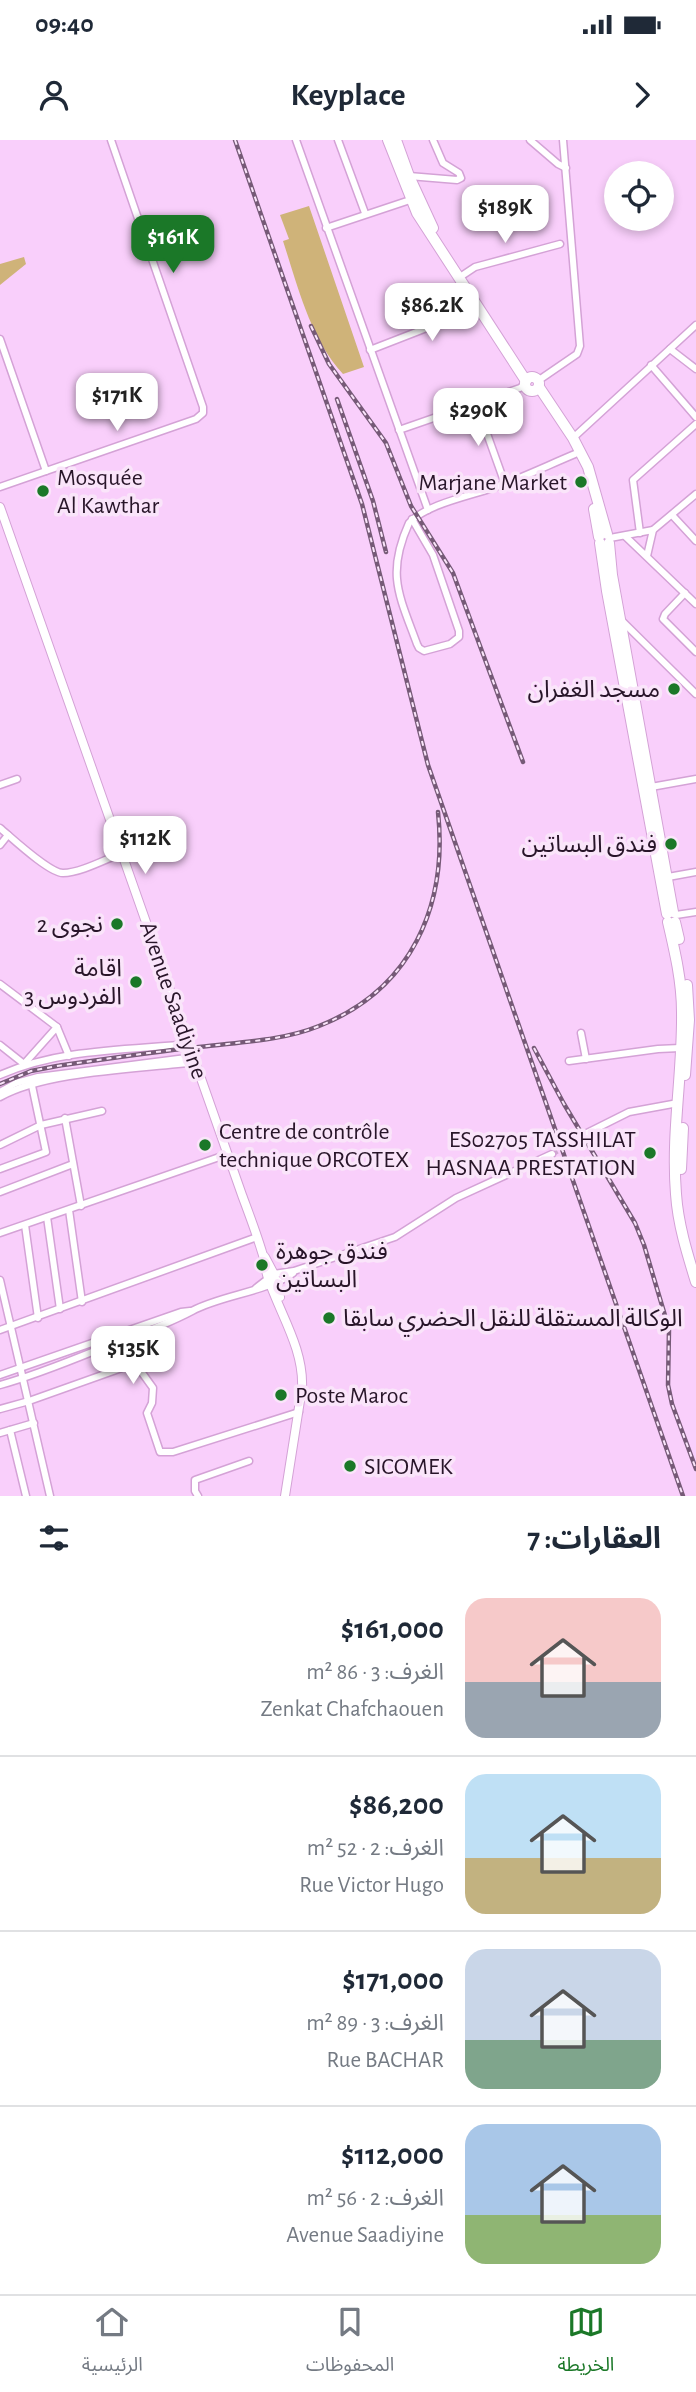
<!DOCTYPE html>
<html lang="ar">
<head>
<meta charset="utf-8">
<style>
	:root { --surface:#fff; --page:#f6f6f7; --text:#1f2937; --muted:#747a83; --line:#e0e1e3; --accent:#1b7828 }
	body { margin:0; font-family:"Alegreya Sans","Noto Sans Arabic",sans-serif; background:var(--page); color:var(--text); direction:rtl; height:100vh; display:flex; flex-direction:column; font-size:26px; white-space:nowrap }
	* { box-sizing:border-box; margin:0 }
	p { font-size:23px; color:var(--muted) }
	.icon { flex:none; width:38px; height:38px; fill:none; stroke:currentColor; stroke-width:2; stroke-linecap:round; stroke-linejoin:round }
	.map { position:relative; height:1356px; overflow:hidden; direction:ltr }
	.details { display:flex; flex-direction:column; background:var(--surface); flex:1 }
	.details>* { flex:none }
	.fabs { position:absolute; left:604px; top:21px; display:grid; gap:14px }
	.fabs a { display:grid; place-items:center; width:70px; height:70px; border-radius:50%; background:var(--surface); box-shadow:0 4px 10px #0003; font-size:35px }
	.price { position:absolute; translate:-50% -60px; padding:0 16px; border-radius:14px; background:#fff; color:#222; font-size:23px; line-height:46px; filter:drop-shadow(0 2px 4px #0008) }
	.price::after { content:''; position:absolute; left:50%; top:42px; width:21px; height:16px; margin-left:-10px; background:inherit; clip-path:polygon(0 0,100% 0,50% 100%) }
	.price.active { background:var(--accent); color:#fff }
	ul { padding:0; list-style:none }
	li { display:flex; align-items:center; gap:21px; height:175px; padding:0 35px }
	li+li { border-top:2px solid var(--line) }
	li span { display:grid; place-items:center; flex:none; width:196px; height:140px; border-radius:21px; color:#555 }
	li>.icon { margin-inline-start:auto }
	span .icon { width:84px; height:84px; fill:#fffc; stroke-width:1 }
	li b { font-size:30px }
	h2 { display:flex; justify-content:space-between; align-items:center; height:84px; padding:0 35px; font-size:30px }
	.status { display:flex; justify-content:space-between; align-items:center; height:49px; padding:0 35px; background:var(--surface); direction:ltr }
	.status svg { height:19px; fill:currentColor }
	header { display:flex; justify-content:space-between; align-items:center; height:91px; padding:0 35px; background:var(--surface); font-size:32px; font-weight:700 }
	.menu { display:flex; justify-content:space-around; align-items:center; height:98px; border-top:2px solid var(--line); background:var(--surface); font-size:19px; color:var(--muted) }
	.menu a { display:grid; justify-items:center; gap:4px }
	.menu .active { color:var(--accent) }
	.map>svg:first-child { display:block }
</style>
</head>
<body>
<div class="status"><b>09:40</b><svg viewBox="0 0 49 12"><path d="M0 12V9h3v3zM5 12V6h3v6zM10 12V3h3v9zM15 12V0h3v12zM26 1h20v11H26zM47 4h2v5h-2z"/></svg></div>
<header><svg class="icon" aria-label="forward" viewBox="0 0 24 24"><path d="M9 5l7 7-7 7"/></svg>Keyplace<svg class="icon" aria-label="person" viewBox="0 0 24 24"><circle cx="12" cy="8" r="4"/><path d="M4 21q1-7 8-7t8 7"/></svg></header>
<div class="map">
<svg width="696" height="1356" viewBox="0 0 696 1356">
	<rect width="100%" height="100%" fill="#f9cffb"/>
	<g fill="#cfb379">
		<path d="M309,66L364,227L343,234C310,198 298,147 283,101L289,99L280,75Z"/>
		<path d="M24,117L26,124L0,145V124Z"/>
	</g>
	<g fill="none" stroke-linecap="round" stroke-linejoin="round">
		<g stroke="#cfaad1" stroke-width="6" stroke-dasharray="6 3" stroke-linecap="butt">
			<path d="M575,1000L587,993"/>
			<path d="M552,1014L568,1004"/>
		</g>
		<defs>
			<g id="minor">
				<path d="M296,0L428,370"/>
				<path d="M338,0L365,73"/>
				<path d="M530,0L558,24L566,28"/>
				<path d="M409,36L457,40L461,38L459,33L443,23L433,0"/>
				<path d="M326,88L410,60"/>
				<path d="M463,135L475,127L560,104"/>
				<path d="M0,199L46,331"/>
				<path d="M670,209L696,229"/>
				<path d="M370,210L478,168"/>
				<path d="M651,225L696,277"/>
				<path d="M542,238L577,214L580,206L563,0"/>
				<path d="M476,263L505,344"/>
				<path d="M399,290L520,248L525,244"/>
				<path d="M573,298L696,185"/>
				<path d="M0,347L196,279L203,273V267L111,0"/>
				<path d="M672,375L696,401"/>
				<path d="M412,379L433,415L459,491V497L450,504L424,511L419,508L417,504C399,455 386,434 409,383C429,362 477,355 504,344C528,335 551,324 575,314"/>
				<path d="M640,393L633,340L696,284"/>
				<path d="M625,396L696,464"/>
				<path d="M610,398L653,390L696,354"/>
				<path d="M647,416L653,390"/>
				<path d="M685,453L665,474L663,479L696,512"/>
				<path d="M622,481L696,554"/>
				<path d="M0,645L17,639"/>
				<path d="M651,647L696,639"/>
				<path d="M0,688C12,698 49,733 63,733C80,733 106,719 122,713"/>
				<path d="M0,705L8,695"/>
				<path d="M668,737L696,732"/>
				<path d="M676,775L696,772"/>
				<path d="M0,844L57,887L69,916"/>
				<path d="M581,893L586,919"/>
				<path d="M0,905L24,924L57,887"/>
				<path d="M569,921L658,909L680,908"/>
				<path d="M0,935C58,909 126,910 189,904"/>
				<path d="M0,952L16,943L38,937L194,917"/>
				<path d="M0,957C46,931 141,929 195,922"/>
				<path d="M65,978L81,1066"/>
				<path d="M587,993L629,972L678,963"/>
				<path d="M568,1004L575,1000"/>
				<path d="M0,1005L41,985L102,971"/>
				<path d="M0,1029L46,1012L31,941"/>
				<path d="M0,1052L73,1024"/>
				<path d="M69,1070L82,1162"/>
				<path d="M47,1077L60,1169"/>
				<path d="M25,1085L38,1178"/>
				<path d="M0,1093L228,1014"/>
				<path d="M0,1140L50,1356"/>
				<path d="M256,1148L274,1134L294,1131L395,1097L456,1058L552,1014"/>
				<path d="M0,1190L257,1097"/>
				<path d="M135,1223L153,1248L152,1263L147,1273L160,1312H173L299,1272"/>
				<path d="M0,1235L181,1172L190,1171"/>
				<path d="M0,1245C33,1236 65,1223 97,1210C129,1198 162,1187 192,1171C221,1155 267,1152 293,1133"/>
				<path d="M0,1269L29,1261L133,1224L136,1220L129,1198"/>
				<path d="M10,1290L26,1356"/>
				<path d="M0,1293L34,1283"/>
				<path d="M198,1356L195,1351V1340L249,1321"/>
			</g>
			<g id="secondary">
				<path d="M0,367L242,1055C249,1074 256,1092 262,1112C265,1120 265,1130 268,1138C280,1174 304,1209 302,1248L285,1356"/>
				<path d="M265,1117L274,1134L280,1157"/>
			</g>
			<g id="primary">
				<path d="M388,0L417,73L526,241"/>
				<path d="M396,0L409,36L433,88"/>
				<circle cx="532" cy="244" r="7"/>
				<path d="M539,247L573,298L588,327L607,394"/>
				<path d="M594,369L599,397"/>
				<path d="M600,403L607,451L667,774"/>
				<path d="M609,403L612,435L673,772"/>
				<path d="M668,782C675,812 682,842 682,872C683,932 671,993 676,1054C678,1084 687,1113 696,1142"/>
				<path d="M675,782L679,799"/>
				<path d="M685,935L689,880L687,845"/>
				<path d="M681,1029L683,988"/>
			</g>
		</defs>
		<use href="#minor" stroke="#d4a2d6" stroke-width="9"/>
		<use href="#secondary" stroke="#d4a2d6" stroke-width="10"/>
		<use href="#primary" stroke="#d4a2d6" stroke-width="12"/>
		<use href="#minor" stroke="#fff" stroke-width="6"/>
		<use href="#secondary" stroke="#fff" stroke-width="8"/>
		<use href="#primary" stroke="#fff" stroke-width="10"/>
		<defs>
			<g id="rail">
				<path d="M235,0L362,364L428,625L683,1356"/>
				<path d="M311,186L329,224L386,303L411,366L453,433L523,622"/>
				<path d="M337,259L373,361L386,412"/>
				<path d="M534,908L564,964L635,1083L644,1105L669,1189L668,1245L672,1264L696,1329"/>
				<path d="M0,944L31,931L57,926C105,919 152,912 199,907C239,902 282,901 319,886C411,850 448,766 438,672"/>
			</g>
		</defs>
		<use href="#rail" stroke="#765a77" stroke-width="4.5"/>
		<use href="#rail" stroke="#fae5fa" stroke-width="2" stroke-dasharray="5" stroke-linecap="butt"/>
	</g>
	<g fill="#1b7828" stroke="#fae5fa" stroke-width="2.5">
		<circle cx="581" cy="342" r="7"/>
		<circle cx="43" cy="351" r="7"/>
		<circle cx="674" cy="549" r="7"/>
		<circle cx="671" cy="704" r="7"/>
		<circle cx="117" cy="784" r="7"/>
		<circle cx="136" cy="842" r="7"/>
		<circle cx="205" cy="1005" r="7"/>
		<circle cx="650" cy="1013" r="7"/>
		<circle cx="262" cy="1125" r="7"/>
		<circle cx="329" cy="1178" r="7"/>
		<circle cx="281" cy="1255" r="7"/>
		<circle cx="350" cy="1326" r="7"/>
	</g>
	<g text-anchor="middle" stroke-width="7" stroke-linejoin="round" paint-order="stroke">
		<g font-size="24" fill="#281529" stroke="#fae5fa" text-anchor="start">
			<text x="57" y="345">Mosquée<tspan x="57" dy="28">Al Kawthar</tspan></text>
			<text x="567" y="350" text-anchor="end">Marjane Market</text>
			<text x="660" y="557" text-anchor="end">مسجد الغفران</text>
			<text x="657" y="712" text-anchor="end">فندق البساتين</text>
			<text x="103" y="792" text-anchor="end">نجوى 2</text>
			<text x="122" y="836" text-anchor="end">اقامة<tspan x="122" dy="28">الفردوس 3</tspan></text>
			<text x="219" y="999">Centre de contrôle<tspan x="219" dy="28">technique ORCOTEX</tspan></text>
			<text x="636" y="1007" text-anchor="end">ES02705 TASSHILAT<tspan x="636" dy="28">HASNAA PRESTATION</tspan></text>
			<text x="276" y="1119">فندق جوهرة<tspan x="276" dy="28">البساتين</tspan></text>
			<text x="343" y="1186">الوكالة المستقلة للنقل الحضري سابقا</text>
			<text x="295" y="1263">Poste Maroc</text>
			<text x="364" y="1334">SICOMEK</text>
		</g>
		<g font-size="24" fill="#281529" stroke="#fae5fa">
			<text transform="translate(174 860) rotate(71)" y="8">Avenue Saadiyine</text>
		</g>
	</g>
</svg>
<div class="fabs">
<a><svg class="icon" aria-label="locate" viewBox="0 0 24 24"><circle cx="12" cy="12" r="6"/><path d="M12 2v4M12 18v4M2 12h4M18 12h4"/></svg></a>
</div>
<b class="price" style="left:505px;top:105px">$189K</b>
<b class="price active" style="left:173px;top:135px">$161K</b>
<b class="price" style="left:432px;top:203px">$86.2K</b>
<b class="price" style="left:117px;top:293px">$171K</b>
<b class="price" style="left:478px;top:308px">$290K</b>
<b class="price" style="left:145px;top:736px">$112K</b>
<b class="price" style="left:133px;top:1246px">$135K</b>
</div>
<section class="details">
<h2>العقارات: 7<svg class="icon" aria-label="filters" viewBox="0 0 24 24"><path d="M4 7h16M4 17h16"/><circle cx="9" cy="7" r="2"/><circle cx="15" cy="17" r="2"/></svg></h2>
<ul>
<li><span style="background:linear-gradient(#f6c9c9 60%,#9aa5b1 0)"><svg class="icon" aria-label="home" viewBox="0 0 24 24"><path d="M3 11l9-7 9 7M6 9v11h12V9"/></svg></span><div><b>$161,000</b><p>الغرف: 3 · 86 m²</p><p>Zenkat Chafchaouen</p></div></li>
<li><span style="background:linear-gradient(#bfe0f5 60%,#c2b280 0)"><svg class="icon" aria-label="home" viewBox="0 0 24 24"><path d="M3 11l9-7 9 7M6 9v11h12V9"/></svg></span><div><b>$86,200</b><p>الغرف: 2 · 52 m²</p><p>Rue Victor Hugo</p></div></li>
<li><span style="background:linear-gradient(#c9d6e8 65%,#7fa58c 0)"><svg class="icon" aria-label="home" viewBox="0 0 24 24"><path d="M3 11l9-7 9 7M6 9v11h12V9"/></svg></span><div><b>$171,000</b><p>الغرف: 3 · 89 m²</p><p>Rue BACHAR</p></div></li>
<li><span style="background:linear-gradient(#a9c7e8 65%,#8fb573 0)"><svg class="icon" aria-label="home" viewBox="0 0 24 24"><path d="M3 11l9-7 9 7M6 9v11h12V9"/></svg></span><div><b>$112,000</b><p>الغرف: 2 · 56 m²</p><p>Avenue Saadiyine</p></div></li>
</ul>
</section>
<nav class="menu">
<a class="active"><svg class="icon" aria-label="map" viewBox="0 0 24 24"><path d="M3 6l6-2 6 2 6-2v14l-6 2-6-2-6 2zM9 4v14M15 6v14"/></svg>الخريطة</a>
<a><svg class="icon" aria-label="saved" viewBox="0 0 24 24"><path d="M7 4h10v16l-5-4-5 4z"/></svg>المحفوظات</a>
<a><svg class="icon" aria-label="home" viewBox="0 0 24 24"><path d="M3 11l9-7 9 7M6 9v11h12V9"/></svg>الرئيسية</a>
</nav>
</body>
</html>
